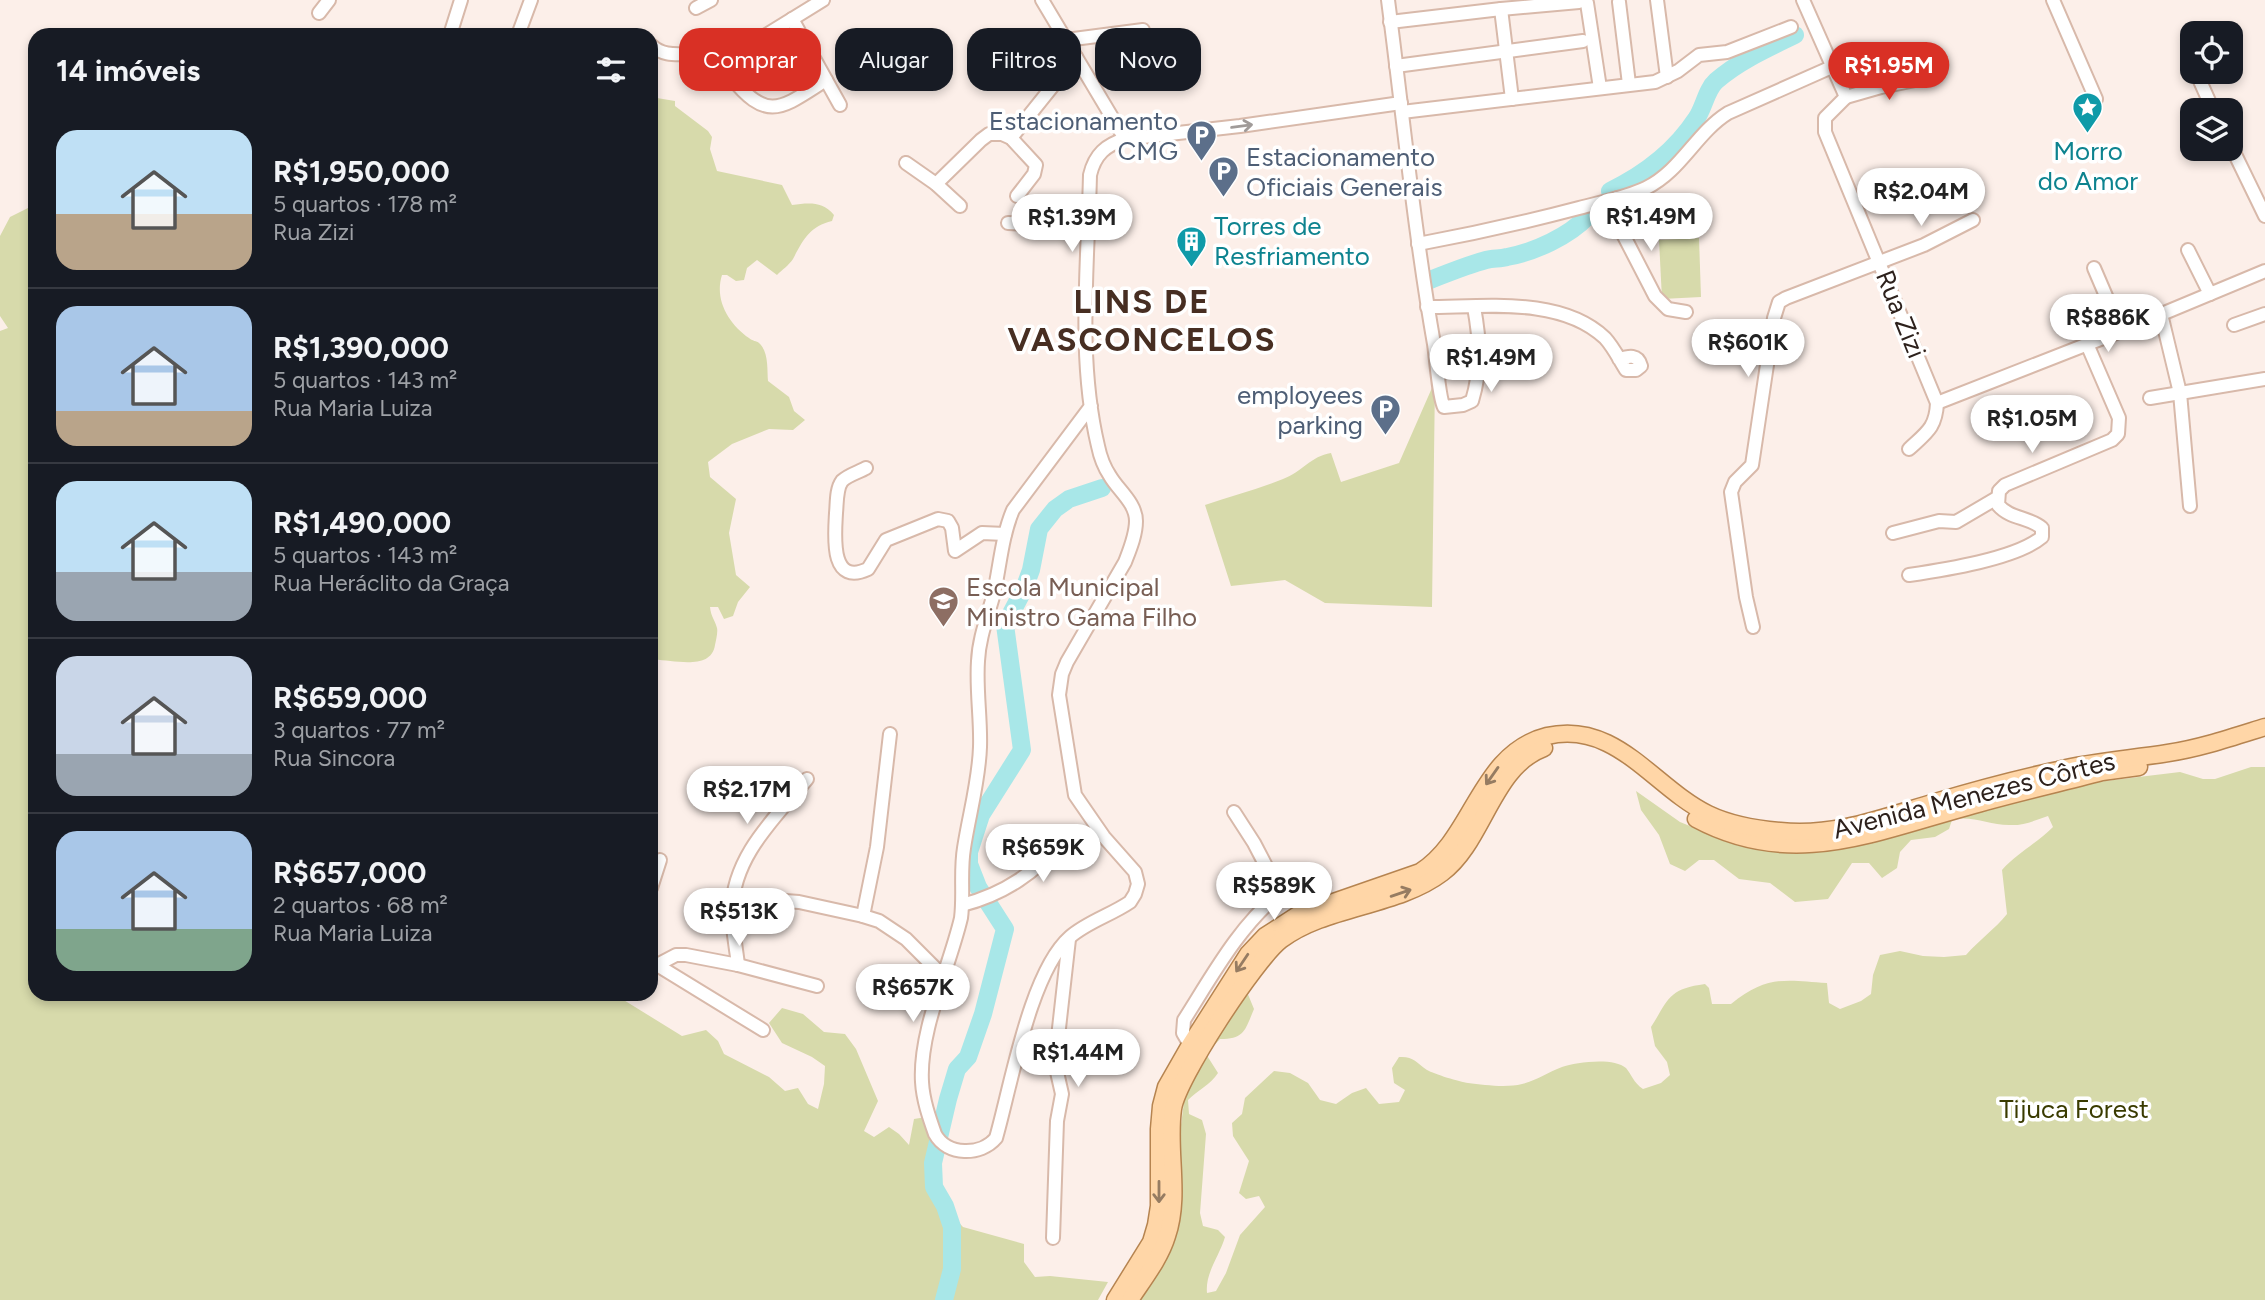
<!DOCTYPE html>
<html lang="pt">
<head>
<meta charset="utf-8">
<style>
	:root { --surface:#171b24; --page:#242831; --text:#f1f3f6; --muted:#9ea1a6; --line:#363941; --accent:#d93025 }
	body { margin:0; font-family:Figtree,sans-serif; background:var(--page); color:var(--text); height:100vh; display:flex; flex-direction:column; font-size:26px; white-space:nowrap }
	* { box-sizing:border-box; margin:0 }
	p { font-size:23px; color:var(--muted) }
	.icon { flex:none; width:38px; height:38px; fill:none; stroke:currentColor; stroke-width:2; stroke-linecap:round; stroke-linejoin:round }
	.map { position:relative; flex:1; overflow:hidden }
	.drawer { position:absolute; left:28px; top:28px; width:630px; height:973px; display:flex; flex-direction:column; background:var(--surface); border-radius:21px; box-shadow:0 4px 10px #0003 }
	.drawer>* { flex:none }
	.guide { position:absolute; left:679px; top:28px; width:665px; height:63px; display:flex; gap:14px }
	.buttons { position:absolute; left:2180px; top:21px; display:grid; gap:14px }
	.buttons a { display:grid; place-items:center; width:63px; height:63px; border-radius:14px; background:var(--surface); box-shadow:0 4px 10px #0003; font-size:35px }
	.price { position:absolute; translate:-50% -60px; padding:0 16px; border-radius:24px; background:#fff; color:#222; font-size:23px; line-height:46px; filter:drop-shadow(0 2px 4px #0008) }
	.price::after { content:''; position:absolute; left:50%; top:42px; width:21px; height:16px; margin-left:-10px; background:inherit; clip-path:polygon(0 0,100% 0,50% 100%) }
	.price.active { background:var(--accent); color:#fff }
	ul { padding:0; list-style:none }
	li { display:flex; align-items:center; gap:21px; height:175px; padding:0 28px }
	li+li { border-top:2px solid var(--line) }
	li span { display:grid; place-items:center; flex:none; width:196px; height:140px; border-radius:21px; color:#555 }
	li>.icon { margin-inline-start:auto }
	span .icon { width:84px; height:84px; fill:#fffc; stroke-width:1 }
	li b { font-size:30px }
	h2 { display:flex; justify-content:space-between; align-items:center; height:84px; padding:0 28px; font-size:30px }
	.chip { padding:0 24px; border-radius:21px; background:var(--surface); box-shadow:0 4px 10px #0003; font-size:24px; line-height:63px }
	.chip.active { background:var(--accent); color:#fff }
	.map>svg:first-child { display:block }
</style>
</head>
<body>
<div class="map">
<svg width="2265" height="1300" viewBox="0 0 2265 1300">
	<rect width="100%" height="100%" fill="#fcefe9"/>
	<g fill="#d7daab">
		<path d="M651,97L675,101V106L708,131L712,137L710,149L717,171L782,185L792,205C809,203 822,201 834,215L832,221C810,226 803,240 793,259C789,265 782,270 777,275L757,260L747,268L744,280L736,281L727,275H722C714,300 729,324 749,338C752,341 757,341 759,343C769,352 767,370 768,381L789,397L794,411L805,420L793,430L769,429L732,444L708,462L710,477L736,499L729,533L736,575L750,587L738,602L733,616L724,619L718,607H710C711,617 715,620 717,628C718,632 716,640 715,645C711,673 668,658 651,660Z"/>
		<path d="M1628,205L1647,206L1646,238H1628Z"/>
		<path d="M35,207V994H614L682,1036L706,1030L718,1041L724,1054L769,1077L785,1091L798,1088L808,1104L818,1109L824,1084L825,1066L812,1057L782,1043L769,1023L782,1008L803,1014L824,1032L845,1034L856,1049L878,1101L864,1131L874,1137L889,1127L899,1134L909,1145L914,1119L926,1117L941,1152L933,1186L945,1208L963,1227L1024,1244V1262L1035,1277L1050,1276L1108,1282L1098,1300H0V331L8,328L0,316V236L10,217L28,208Z"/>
		<path d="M1699,238L1701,297L1662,299L1659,240Z"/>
		<path d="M1435,381L1432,607L1325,603L1285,580L1231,586L1205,505C1231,496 1258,489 1283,479C1302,472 1311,456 1331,453L1341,482L1399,463Z"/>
		<path d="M2251,767H2265V1300H1136L1176,1163L1184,1102L1194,1071L1247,992L1254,1009C1245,1030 1245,1039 1220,1039L1206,1054L1218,1073C1210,1085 1198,1090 1188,1100L1189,1114L1202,1120L1206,1134L1200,1213L1203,1226L1218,1230L1225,1237C1219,1257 1205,1273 1207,1293L1216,1291L1226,1273L1240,1235L1265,1207L1259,1196L1246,1199L1239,1193L1249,1161L1233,1136L1232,1123L1242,1114L1245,1098L1274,1071L1290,1073L1308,1083L1320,1100L1336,1104L1352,1093L1366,1088L1379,1104L1399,1102L1405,1090L1394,1083L1392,1068L1399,1057C1413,1056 1416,1062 1427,1070C1434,1074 1460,1082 1468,1083C1484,1085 1507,1088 1522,1084C1538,1080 1548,1072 1562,1067C1576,1062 1614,1057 1626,1068C1632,1075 1633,1082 1643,1089L1661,1083L1670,1075L1667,1062L1655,1046L1651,1027C1669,999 1668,989 1705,984L1709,988L1712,1004H1731C1767,975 1785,980 1827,983L1829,1003L1840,1009L1861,1001L1871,994L1873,975L1880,955L1900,951L1923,956L1944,957L1966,955C1979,940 1995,929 2007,914L2002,870C2017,853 2037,843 2053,827L2048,816C2036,820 2023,826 2009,825C1989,825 1971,815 1952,820L1949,829L1935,837L1911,840L1900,852L1897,868L1882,878L1869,863H1852L1828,899L1795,902L1770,883L1739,879L1714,860H1699L1685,871L1670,864L1659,835L1641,810L1636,791L1680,822L1739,846L1816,852L1845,848L1993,807L2097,782L2180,772L2203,779H2215Z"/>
	</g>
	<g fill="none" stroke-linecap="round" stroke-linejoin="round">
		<g stroke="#a8e7e8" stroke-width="18">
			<path d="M1610,191C1643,175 1675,151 1696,119C1704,108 1706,90 1716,81C1739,61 1768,48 1795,35"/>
			<path d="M1430,280C1448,273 1467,265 1486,260C1493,258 1500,259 1507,257C1535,252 1569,236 1588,216"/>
			<path d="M944,1300L952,1269V1227L945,1206L934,1187L933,1163L948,1099L957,1069L968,1057L983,1014L1005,929L978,887L969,864V852L981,815L1022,750L1005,625L1024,589L1031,570L1039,529L1055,509L1069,499L1102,488"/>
		</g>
		<defs>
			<g id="minor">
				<path d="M1042,0L1125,139"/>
				<path d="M1388,0C1403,115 1414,230 1434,344C1436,357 1439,399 1444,407L1463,405L1472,401C1482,367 1480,340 1474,307"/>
				<path d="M1657,0L1667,77"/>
				<path d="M1803,0L1846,97L1825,118V132L1937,403C1936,428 1926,433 1909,449"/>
				<path d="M2053,0L2096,99"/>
				<path d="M1619,2L1629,84"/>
				<path d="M1587,3L1600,88"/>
				<path d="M696,8L711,0"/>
				<path d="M1501,9L1512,99"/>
				<path d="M319,13L329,0"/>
				<path d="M792,19L840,105"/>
				<path d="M1390,22L1501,9L1579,2"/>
				<path d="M450,35L461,0"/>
				<path d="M518,35L531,0"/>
				<path d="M1066,40L1143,30"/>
				<path d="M651,45C668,61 687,50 707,56C718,59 724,69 731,77C768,124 783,107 826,80"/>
				<path d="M742,50L823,0"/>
				<path d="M1396,66L1583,41"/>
				<path d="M2196,72L2213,110"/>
				<path d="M1846,97L1881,87L1925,78"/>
				<path d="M1402,112L1655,82L1678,71L1699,55L1727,52L1791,27"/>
				<path d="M1011,138L1076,57"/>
				<path d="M2231,146L2265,216"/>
				<path d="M906,163L936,184L960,206"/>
				<path d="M936,184L981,140L989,134H1002L1011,138L1036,165L1034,174L1017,196"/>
				<path d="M1617,198L1624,236L1655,296L1668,309L1686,312"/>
				<path d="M1008,223L1089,227"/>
				<path d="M1418,244C1472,234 1526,222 1579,208C1601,202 1625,198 1646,188C1681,171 1696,133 1728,113L1834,66"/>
				<path d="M2188,250L2210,294"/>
				<path d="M2094,268L2121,331"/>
				<path d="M1427,307C1483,307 1561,296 1605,338C1614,348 1619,359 1626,370H1636L1641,366C1638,354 1629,356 1619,359"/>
				<path d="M2161,314L2180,393L2190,506"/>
				<path d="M2234,325L2265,314"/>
				<path d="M2150,398L2265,379"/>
				<path d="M1937,403L2121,331L2265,271"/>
				<path d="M1091,406L1013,510C1002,536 1000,565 994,593C988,616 979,637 978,661C976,690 981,719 980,747C979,781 969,815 964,848C960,872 964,895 961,918C949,969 919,1030 922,1082C923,1100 929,1117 935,1134C947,1156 981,1156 996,1138C1011,1086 1030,972 1070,937C1087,922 1111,915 1130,902L1135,894L1138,884L1135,872L1104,837L1075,795L1059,695L1062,674L1067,662L1125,562C1130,549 1136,535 1136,521C1136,503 1118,490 1110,476C1104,467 1100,456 1098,446C1077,358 1088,264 1090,175C1095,154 1106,145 1125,139L1240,126L1401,103"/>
				<path d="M866,468C859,472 848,475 842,481C836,489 837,504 836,513C835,534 829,587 868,569L886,540L938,519L948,521L952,528L955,551L982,533L1005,534"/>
				<path d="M1893,533L1939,521L1956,522L1997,498"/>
				<path d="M1909,575C1943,570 2016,559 2042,537V528C2029,517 2010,519 1998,505L1999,491L2005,485L2112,440L2118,434L2119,418L2087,344"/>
				<path d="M1753,627L1746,597L1731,492L1735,482L1752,465L1774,318L1779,302L1786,298L1924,245L1973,220"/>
				<path d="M651,888L660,860"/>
				<path d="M733,897L799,902L863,916L879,921L906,939L944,977"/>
				<path d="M962,905C1005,894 1036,872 1064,839"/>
				<path d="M863,916L877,847L890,734"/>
				<path d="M651,961L657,965L676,955H686L738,965L817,986"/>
				<path d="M657,965L763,1030"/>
				<path d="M738,965C736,947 732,928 732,910C733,856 775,818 807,779"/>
				<path d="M1190,1045L1183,1033L1184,1020C1212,976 1239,926 1280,893L1254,843L1234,812"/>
				<path d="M1053,1238L1057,1121L1062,1094L1057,1072V1046L1069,939"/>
			</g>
			<g id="major">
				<path d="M1696,819C1791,870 1872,833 1967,807C2011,794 2057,784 2102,772L2139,767"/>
				<path d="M1115,1300L1151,1242L1156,1225L1159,1206V1129L1161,1106L1166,1087L1190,1045L1248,954L1265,936L1299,914L1420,872C1474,838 1479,753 1547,736C1616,720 1653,787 1708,814C1731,825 1755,829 1780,831C1834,837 1884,817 1935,802C1975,790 2016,779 2058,770C2094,761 2131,759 2168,753C2201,748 2233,737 2265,727"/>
				<path d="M1130,1300C1143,1280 1160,1259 1167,1236C1181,1195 1167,1150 1173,1109C1177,1079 1256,959 1281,940C1326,906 1397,907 1442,873C1484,842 1492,767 1544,748"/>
			</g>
		</defs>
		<use href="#minor" stroke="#d8b9aa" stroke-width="16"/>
		<use href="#major" stroke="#b68450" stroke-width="19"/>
		<use href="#minor" stroke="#fff" stroke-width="12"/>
		<use href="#major" stroke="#ffd6a7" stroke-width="16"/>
	</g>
	<defs><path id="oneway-shaft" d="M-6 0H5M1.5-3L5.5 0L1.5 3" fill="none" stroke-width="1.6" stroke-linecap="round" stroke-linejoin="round" transform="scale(1.75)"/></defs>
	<use stroke="#a09b99" href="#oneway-shaft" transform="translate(1242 126) rotate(-8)"/>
	<g stroke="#967c62">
		<use href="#oneway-shaft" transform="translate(1492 776) rotate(125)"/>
		<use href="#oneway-shaft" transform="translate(1401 893) rotate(-19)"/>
		<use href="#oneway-shaft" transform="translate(1242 963) rotate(124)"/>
		<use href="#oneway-shaft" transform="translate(1159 1192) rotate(90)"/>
	</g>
	<defs>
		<symbol id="sight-pin" viewBox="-11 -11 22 30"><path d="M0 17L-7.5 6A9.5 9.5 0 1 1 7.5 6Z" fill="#0f9aa8" stroke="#fff"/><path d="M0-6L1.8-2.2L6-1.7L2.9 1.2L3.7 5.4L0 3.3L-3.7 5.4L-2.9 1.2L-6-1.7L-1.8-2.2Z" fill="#fff"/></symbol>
		<symbol id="parking-pin" viewBox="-11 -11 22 30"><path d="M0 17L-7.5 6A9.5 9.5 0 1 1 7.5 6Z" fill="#5c6f8a" stroke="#fff"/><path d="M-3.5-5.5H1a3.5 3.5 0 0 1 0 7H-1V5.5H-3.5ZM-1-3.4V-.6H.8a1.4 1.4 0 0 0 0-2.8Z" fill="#fff"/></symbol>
		<symbol id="building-pin" viewBox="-11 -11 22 30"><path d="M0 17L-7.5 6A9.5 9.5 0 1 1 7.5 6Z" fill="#0f9aa8" stroke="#fff"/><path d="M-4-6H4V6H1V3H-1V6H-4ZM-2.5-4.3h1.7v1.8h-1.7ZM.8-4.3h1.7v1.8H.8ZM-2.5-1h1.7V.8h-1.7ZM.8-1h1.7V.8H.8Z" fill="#fff"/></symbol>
		<symbol id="school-pin" viewBox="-11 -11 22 30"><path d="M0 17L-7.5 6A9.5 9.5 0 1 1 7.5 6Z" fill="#8d6e63" stroke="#fff"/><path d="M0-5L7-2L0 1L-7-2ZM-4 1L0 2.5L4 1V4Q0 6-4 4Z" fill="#fff"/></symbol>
	</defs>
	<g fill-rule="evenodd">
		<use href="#sight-pin" x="2070" y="90" width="35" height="47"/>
		<use href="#parking-pin" x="1184" y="118" width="35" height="47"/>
		<use href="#parking-pin" x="1206" y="154" width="35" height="47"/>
		<use href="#building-pin" x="1174" y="224" width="35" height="47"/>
		<use href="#parking-pin" x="1368" y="392" width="35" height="47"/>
		<use href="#school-pin" x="926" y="584" width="35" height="47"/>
	</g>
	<g text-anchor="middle" stroke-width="7" stroke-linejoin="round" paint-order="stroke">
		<g font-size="26" fill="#4e5e75" stroke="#fff" text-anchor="end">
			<text x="1178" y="130">Estacionamento<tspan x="1178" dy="30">CMG</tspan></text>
			<text x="1246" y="166" text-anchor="start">Estacionamento<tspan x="1246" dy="30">Oficiais Generais</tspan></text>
			<text x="1363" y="404">employees<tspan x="1363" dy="30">parking</tspan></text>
		</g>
		<g font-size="26" fill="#0d838f" stroke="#fff">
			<text x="2088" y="160">Morro<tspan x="2088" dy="30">do Amor</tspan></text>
			<text x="1214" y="235" text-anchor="start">Torres de<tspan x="1214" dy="30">Resfriamento</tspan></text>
		</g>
		<g font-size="26" fill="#2d211c" stroke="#fff">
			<text transform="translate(1901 314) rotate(68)" y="9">Rua Zizi</text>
			<text transform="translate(1974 795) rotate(-14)" y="9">Avenida Menezes Côrtes</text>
		</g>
		<g font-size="26" fill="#785e54" stroke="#fff" text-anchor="start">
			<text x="966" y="596">Escola Municipal<tspan x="966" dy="30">Ministro Gama Filho</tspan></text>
		</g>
		<g font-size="26" fill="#3a3b00" stroke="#fff">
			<text x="2074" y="1118">Tijuca Forest</text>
		</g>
		<g font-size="33" font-weight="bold" letter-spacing="2" fill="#472e22" stroke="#fff">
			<text x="1142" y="313">LINS DE<tspan x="1142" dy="38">VASCONCELOS</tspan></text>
		</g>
	</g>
</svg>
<div class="buttons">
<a><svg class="icon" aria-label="locate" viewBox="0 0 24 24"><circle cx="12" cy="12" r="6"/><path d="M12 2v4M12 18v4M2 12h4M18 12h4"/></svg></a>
<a><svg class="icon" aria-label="layers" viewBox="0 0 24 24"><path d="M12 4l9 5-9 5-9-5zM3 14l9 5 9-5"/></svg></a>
</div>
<b class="price active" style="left:1889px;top:102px">R$1.95M</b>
<b class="price" style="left:1921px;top:228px">R$2.04M</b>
<b class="price" style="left:1651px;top:253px">R$1.49M</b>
<b class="price" style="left:1072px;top:254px">R$1.39M</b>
<b class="price" style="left:2108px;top:354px">R$886K</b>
<b class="price" style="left:1748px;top:379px">R$601K</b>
<b class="price" style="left:1491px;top:394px">R$1.49M</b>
<b class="price" style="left:2032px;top:455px">R$1.05M</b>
<b class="price" style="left:747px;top:826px">R$2.17M</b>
<b class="price" style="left:1043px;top:884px">R$659K</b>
<b class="price" style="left:1274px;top:922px">R$589K</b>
<b class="price" style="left:739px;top:948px">R$513K</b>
<b class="price" style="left:913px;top:1024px">R$657K</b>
<b class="price" style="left:1078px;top:1089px">R$1.44M</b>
<div class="guide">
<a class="chip active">Comprar</a>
<a class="chip">Alugar</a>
<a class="chip">Filtros</a>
<a class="chip">Novo</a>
</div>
<section class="drawer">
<h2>14 imóveis<svg class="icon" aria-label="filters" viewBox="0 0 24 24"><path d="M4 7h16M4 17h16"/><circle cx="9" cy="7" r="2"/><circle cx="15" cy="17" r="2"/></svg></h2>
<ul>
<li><span style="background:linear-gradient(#bfe0f5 60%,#b9a48a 0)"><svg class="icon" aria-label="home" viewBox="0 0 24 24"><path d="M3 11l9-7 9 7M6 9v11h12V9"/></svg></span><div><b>R$1,950,000</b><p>5 quartos · 178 m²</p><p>Rua Zizi</p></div></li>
<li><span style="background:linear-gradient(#a9c7e8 75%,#b9a48a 0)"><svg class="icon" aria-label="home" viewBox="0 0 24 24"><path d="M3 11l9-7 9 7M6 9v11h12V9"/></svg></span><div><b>R$1,390,000</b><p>5 quartos · 143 m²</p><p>Rua Maria Luiza</p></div></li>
<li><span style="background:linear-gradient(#bfe0f5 65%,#9aa5b1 0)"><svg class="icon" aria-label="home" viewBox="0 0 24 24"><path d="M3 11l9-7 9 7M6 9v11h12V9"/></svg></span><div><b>R$1,490,000</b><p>5 quartos · 143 m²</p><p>Rua Heráclito da Graça</p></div></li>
<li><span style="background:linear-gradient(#c9d6e8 70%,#9aa5b1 0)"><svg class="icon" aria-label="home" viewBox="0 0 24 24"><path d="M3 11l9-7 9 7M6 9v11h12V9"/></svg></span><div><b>R$659,000</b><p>3 quartos · 77 m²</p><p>Rua Sincora</p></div></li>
<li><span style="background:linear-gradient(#a9c7e8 70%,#7fa58c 0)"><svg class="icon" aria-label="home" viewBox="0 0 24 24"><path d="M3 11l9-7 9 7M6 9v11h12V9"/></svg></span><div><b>R$657,000</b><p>2 quartos · 68 m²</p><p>Rua Maria Luiza</p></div></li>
</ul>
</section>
</div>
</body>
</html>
